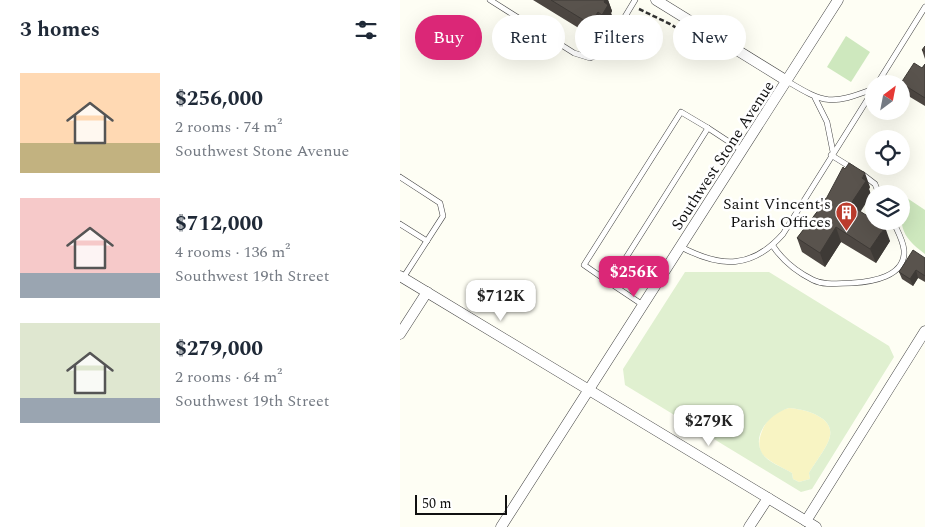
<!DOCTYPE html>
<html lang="en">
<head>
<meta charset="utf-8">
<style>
	:root { --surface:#fff; --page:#f2f2f3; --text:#1f2937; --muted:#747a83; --accent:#db2777 }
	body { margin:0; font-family:Spectral,serif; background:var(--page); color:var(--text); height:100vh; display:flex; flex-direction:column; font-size:19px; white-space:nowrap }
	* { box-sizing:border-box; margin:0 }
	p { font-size:16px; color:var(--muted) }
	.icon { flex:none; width:28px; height:28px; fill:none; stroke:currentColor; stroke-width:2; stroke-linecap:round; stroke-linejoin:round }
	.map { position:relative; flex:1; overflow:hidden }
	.side { display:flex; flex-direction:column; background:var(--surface); width:400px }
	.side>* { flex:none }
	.guide { position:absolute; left:15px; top:15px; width:435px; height:45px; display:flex; gap:10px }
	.needle { width:32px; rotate:32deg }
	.fabs { position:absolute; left:465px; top:75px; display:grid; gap:10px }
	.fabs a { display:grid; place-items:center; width:45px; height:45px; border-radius:50%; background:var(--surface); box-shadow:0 5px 20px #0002; font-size:25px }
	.scale { position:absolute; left:15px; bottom:12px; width:92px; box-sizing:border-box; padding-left:5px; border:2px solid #101010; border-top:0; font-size:14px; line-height:18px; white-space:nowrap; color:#101010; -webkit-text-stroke:4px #fff; paint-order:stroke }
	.price { position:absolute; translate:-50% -42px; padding:0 11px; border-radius:10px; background:#fff; color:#222; font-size:16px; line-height:32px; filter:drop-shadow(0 1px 2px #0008) }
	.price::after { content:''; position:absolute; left:50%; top:30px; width:15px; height:11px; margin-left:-8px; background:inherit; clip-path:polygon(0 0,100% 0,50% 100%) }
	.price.current { background:var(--accent); color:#fff }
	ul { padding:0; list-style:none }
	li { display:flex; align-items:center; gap:15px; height:125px; padding:0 20px }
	li span { display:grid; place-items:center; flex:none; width:140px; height:100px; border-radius:0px; color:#555 }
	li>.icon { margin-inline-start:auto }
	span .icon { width:60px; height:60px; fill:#fffc; stroke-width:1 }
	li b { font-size:21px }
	h2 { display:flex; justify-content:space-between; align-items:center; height:60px; padding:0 20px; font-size:21px }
	.pill { padding:0 18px; border-radius:22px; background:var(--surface); box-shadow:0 5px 20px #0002; font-size:18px; line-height:45px }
	.pill.current { background:var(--accent); color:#fff }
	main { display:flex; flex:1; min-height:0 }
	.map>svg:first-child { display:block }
</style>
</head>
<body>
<main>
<section class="side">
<h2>3 homes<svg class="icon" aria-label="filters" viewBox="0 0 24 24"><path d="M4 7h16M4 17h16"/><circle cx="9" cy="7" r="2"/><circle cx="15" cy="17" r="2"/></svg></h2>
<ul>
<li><span style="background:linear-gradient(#ffd9b3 70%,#c2b280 0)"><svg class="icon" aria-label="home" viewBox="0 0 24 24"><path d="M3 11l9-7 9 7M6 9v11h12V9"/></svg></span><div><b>$256,000</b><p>2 rooms · 74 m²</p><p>Southwest Stone Avenue</p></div></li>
<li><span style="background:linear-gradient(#f6c9c9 75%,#9aa5b1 0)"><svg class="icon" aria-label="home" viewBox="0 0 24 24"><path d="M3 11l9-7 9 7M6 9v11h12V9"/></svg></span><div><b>$712,000</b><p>4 rooms · 136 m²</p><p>Southwest 19th Street</p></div></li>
<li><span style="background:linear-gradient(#dfe7d0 75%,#9aa5b1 0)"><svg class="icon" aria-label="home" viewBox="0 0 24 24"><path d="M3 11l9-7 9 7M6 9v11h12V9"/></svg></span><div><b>$279,000</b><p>2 rooms · 64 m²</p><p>Southwest 19th Street</p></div></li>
</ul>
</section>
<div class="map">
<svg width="525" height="527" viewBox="0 0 525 527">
	<rect width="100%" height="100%" fill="#fefef4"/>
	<g fill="#cee8be">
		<path d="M446,36L470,52L451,82L427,67Z"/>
		<path d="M501,194L525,210V254C498,234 501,225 501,194Z"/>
	</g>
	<path fill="#f8f4c3" d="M389,408C403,409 434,416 430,436C429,445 414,464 409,473L410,479L399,482L393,479L392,473C383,468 372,463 364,456C352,445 365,418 378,411C381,410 386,409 389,408Z"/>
	<path fill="#e0f0d0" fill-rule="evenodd" d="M285,272H369L489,346L494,357L412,489L401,492L225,385L223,369ZM389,408C403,409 434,416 430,436C429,445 414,464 409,473L410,479L399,482L393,479L392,473C384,468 367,462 362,453C351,434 371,413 389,408Z"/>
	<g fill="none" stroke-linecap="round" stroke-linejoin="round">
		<defs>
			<g id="service">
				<path d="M90,0L174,53L190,58L203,53L235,0"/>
				<path d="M387,81C425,104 431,105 473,89"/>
				<path d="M477,84L525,7"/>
				<path d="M415,98L427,122L433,152"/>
				<path d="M431,155L452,168"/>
				<path d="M462,174L475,184L479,194"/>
				<path d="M0,177L40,203L43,216L3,278"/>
				<path d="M0,224L27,241"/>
				<path d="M373,246C383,261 397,272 413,280C425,286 439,283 452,283C471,282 506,277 504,250C503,240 497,230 493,221"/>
				<path d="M281,247C321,268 352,269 383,234L474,89"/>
				<path d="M210,283L184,265L281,112L308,128"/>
				<path d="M243,305L210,283L308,128L343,151"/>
			</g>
			<g id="minor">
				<path d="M256,0L387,81"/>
				<path d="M0,276L416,527"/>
				<path d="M0,334L27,292"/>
				<path d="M406,521L525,331"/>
				<path d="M101,527L438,0"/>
				<path d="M349,527L368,498"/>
			</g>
		</defs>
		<use href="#service" stroke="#434343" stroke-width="6"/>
		<use href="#minor" stroke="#434343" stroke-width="11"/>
		<path stroke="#323232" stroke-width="2.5" stroke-dasharray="5 2.5" stroke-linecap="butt" d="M239,9L270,24L325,57"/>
		<use href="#service" stroke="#fff" stroke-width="5"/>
		<use href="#minor" stroke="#fff" stroke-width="10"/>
	</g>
	<g fill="#4d4742">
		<path d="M133,0H208L212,11L211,13L213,19L207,29L203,27L195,38Z"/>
		<path d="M525,46V59L522,50Z"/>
		<path d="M525,64V106L505,94L501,83L522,68Z"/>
		<path d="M470,187L469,189L471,195L460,211L490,241L476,263L441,242L425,267L402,252L397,238L419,209L418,206L426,199Z"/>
		<path d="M525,258V282L518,278L513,286L502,279L499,272Z"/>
	</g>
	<g fill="#3e3a36">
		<path d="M205,0H208L212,11L211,13L213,19L207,29L202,15L204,2Z"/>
		<path d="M198,12L203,27L195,38L190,24Z"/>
		<path d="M465,173L470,187L469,189L471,195L456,219L450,205L462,178Z"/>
		<path d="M436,227L441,242L425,267L420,253Z"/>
		<path d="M485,227L490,241L476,263L470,249Z"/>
		<path d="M516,270L518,278L513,286L510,279Z"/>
	</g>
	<g fill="#59534d" stroke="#3e3a36">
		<path d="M151,0H205L204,2L208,5L202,15L198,12L190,24Z"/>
		<path d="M525,46V52L522,50Z"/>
		<path d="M514,63L522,68L525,64V98L501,83Z"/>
		<path d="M449,163L465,173L462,178L466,181L450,205L474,220V221H476L485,227L470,249L436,227L420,253L397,238L420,208L418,206L423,197L426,199L443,167L445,169Z"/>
		<path d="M513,250L525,258V276L516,270L510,279L499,272Z"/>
	</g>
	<defs>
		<symbol id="building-pin" viewBox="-11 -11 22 30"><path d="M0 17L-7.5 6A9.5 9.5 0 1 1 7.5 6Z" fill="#bb3c2d" stroke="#fff"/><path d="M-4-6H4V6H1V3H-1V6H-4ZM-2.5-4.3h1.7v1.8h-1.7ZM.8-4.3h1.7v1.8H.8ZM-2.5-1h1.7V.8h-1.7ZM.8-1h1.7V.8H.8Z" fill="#fff"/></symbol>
	</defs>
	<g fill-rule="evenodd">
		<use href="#building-pin" x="434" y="200" width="25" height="34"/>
	</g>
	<g text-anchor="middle" stroke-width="5" stroke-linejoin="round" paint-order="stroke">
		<g font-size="16" fill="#101010" stroke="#fff">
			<text transform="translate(322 155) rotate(-57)" y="6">Southwest Stone Avenue</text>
		</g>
		<g font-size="16" fill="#101010" stroke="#fff" text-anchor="end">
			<text x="431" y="209">Saint Vincent's<tspan x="431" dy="18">Parish Offices</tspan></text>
		</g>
	</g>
</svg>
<div class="fabs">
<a><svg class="needle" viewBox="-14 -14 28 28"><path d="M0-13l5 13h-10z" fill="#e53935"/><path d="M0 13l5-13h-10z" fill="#747a83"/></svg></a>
<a><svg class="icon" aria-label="locate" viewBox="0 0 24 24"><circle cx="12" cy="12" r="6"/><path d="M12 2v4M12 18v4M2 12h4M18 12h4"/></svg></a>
<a><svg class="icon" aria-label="layers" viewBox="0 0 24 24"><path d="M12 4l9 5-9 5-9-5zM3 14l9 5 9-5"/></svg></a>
</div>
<div class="scale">50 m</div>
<b class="price current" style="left:234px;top:298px">$256K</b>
<b class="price" style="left:101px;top:322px">$712K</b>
<b class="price" style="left:309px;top:447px">$279K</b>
<div class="guide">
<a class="pill current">Buy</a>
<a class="pill">Rent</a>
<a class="pill">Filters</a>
<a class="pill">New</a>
</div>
</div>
</main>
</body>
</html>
